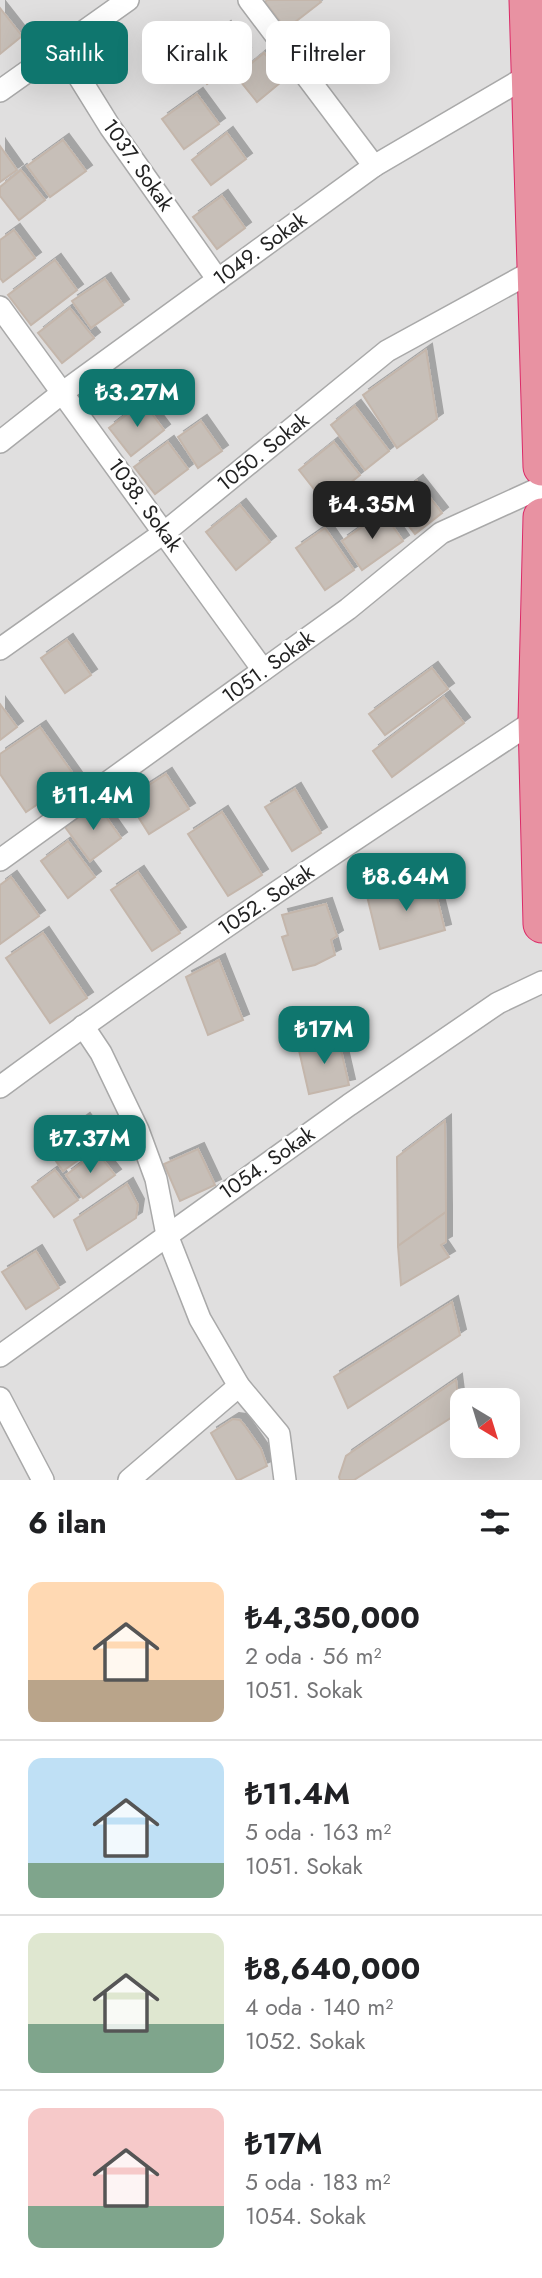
<!DOCTYPE html>
<html lang="tr">
<head>
<meta charset="utf-8">
<style>
	:root { --surface:#fff; --page:#f2f2f2; --text:#202124; --muted:#757577; --line:#e0e0e0; --accent:#0f766e }
	body { margin:0; font-family:Jost,sans-serif; background:var(--page); color:var(--text); height:100vh; display:flex; flex-direction:column; font-size:26px; white-space:nowrap }
	* { box-sizing:border-box; margin:0 }
	p { font-size:23px; color:var(--muted) }
	.icon { flex:none; width:38px; height:38px; fill:none; stroke:currentColor; stroke-width:2; stroke-linecap:round; stroke-linejoin:round }
	.map { position:relative; height:1480px; overflow:hidden }
	.panel { display:flex; flex-direction:column; background:var(--surface); flex:1 }
	.panel>* { flex:none }
	.guide { position:absolute; left:21px; top:21px; width:500px; height:63px; display:flex; gap:14px }
	.needle { width:46px; rotate:142deg }
	.buttons { position:absolute; left:450px; top:1388px; display:grid; gap:14px }
	.buttons a { display:grid; place-items:center; width:70px; height:70px; border-radius:14px; background:var(--surface); box-shadow:0 7px 28px #0002; font-size:35px }
	.price { position:absolute; translate:-50% -60px; padding:0 16px; border-radius:14px; background:var(--accent); color:#fff; font-size:23px; line-height:46px; filter:drop-shadow(0 2px 4px #0008) }
	.price::after { content:''; position:absolute; left:50%; top:42px; width:21px; height:16px; margin-left:-10px; background:inherit; clip-path:polygon(0 0,100% 0,50% 100%) }
	.price.active { background:#222; color:#fff }
	ul { padding:0; list-style:none }
	li { display:flex; align-items:center; gap:21px; height:175px; padding:0 28px }
	li+li { border-top:2px solid var(--line) }
	li span { display:grid; place-items:center; flex:none; width:196px; height:140px; border-radius:14px; color:#555 }
	li>.icon { margin-inline-start:auto }
	span .icon { width:84px; height:84px; fill:#fffc; stroke-width:1 }
	li b { font-size:30px }
	h2 { display:flex; justify-content:space-between; align-items:center; height:84px; padding:0 28px; font-size:30px }
	.tag { padding:0 24px; border-radius:14px; background:var(--surface); box-shadow:0 7px 28px #0002; font-size:24px; line-height:63px }
	.tag.active { background:var(--accent); color:#fff }
	.map>svg:first-child { display:block }
</style>
</head>
<body>
<div class="map">
<svg width="542" height="1480" viewBox="0 0 542 1480">
	<defs>
		<filter id="shadow"><feDropShadow dx="6" dy="-6" stdDeviation="0" flood-color="#0004"/></filter>
	</defs>
	<rect width="100%" height="100%" fill="#f2efe9"/>
	<path fill="#e0dfdf" fill-rule="evenodd" d="M0,0H542V1480H0ZM462,1400H508V1446H462Z"/>
	<g fill="#c7bfb8" stroke="#c4b6ab" stroke-width="2" filter="url(#shadow)">
		<path d="M267,0H319L321,2L286,29L265,2Z"/>
		<path d="M0,8L22,36L0,54Z"/>
		<path d="M225,27L245,53L207,84L186,58Z"/>
		<path d="M264,53L286,78L257,102L236,76Z"/>
		<path d="M197,94L219,124L184,149L162,119Z"/>
		<path d="M227,133L246,159L211,185L192,160Z"/>
		<path d="M63,140L86,171L50,197L27,166Z"/>
		<path d="M0,146L17,170L0,182Z"/>
		<path d="M21,170L45,200L19,220L0,196V187Z"/>
		<path d="M222,196L245,228L217,249L193,217Z"/>
		<path d="M14,230L35,258L3,282L0,278V240Z"/>
		<path d="M55,260L77,290L31,325L8,295Z"/>
		<path d="M105,279L123,305L91,328L72,301Z"/>
		<path d="M70,308L94,338L62,363L38,333Z"/>
		<path d="M426,350L437,419L397,448L363,395Z"/>
		<path d="M143,402L164,430L131,456L109,428Z"/>
		<path d="M355,406L389,451L365,470L331,425Z"/>
		<path d="M201,421L222,451L198,468L178,437Z"/>
		<path d="M168,442L188,469L155,494L134,467Z"/>
		<path d="M334,442L360,475L325,503L299,470Z"/>
		<path d="M417,481L442,513L415,534L390,502Z"/>
		<path d="M240,505L270,542L236,570L206,532Z"/>
		<path d="M383,512L403,541L362,570L342,541Z"/>
		<path d="M325,528L354,570L325,590L296,548Z"/>
		<path d="M67,640L91,675L65,693L41,658Z"/>
		<path d="M432,668L448,689L385,735L369,714Z"/>
		<path d="M444,697L464,723L392,777L373,751Z"/>
		<path d="M0,704L17,727L0,740Z"/>
		<path d="M40,727L76,778L26,812L0,774V754Z"/>
		<path d="M166,774L189,809L149,834L127,799Z"/>
		<path d="M295,789L321,833L292,851L265,807Z"/>
		<path d="M97,804L121,838L90,861L65,827Z"/>
		<path d="M222,812L262,875L228,896L188,834Z"/>
		<path d="M68,841L95,877L68,898L41,861Z"/>
		<path d="M138,872L180,933L152,951L111,890Z"/>
		<path d="M11,877L39,916L0,944V885Z"/>
		<path d="M432,878L445,930L380,949L367,896Z"/>
		<path d="M326,904L337,936L331,940L335,955L315,965L293,970L282,937L288,935L282,915Z"/>
		<path d="M43,933L87,998L50,1023L6,958Z"/>
		<path d="M219,960L243,1020L208,1035L186,977Z"/>
		<path d="M338,1037L349,1085L309,1094L298,1046Z"/>
		<path d="M84,1119L102,1143L63,1171L46,1147Z"/>
		<path d="M445,1121L446,1212L398,1246L397,1157Z"/>
		<path d="M198,1149L215,1185L180,1201L164,1164Z"/>
		<path d="M97,1152L115,1175L83,1198L66,1175Z"/>
		<path d="M55,1170L78,1200L54,1217L32,1187Z"/>
		<path d="M127,1184L138,1205L136,1218L87,1250L74,1220Z"/>
		<path d="M446,1212V1242L441,1245L449,1257L401,1285L398,1246Z"/>
		<path d="M36,1251L59,1288L26,1309L2,1272Z"/>
		<path d="M452,1302L460,1335L348,1408L334,1377Z"/>
		<path d="M456,1380L460,1412L354,1480H340L339,1477L346,1456Z"/>
		<path d="M233,1419L240,1420L245,1426L261,1449L267,1466L239,1480H237L211,1433Z"/>
	</g>
	<g fill="none" stroke-linecap="round" stroke-linejoin="round">
		<defs>
			<g id="street">
				<path d="M249,0L374,166"/>
				<path d="M61,48L110,127L218,280"/>
				<path d="M0,91L128,0"/>
				<path d="M0,307L263,670"/>
				<path d="M0,442L62,393L374,166L531,74"/>
				<path d="M0,649L165,532L387,351L535,270"/>
				<path d="M0,860L348,609L441,533L542,487"/>
				<path d="M83,1026L101,1053L138,1130L156,1179L167,1235L200,1319L239,1386L279,1434L285,1480"/>
				<path d="M0,1087C175,958 356,838 537,719"/>
				<path d="M0,1356L349,1105L498,1003L542,982"/>
				<path d="M0,1398L43,1480"/>
				<path d="M129,1480L239,1386"/>
			</g>
			<g id="highway">
				<path d="M528,0L542,467"/>
				<path d="M542,517L537,719L542,924"/>
			</g>
		</defs>
		<use href="#street" stroke="#a9a9a9" stroke-width="24"/>
		<use href="#highway" stroke="#dc2a67" stroke-width="39"/>
		<use href="#street" stroke="#fff" stroke-width="21"/>
		<use href="#highway" stroke="#e892a2" stroke-width="37"/>
	</g>
	<g text-anchor="middle" stroke-width="5" stroke-linejoin="round" paint-order="stroke">
		<g font-size="21" fill="#222" stroke="#fff">
			<text transform="translate(138 165) rotate(55)" y="7">1037. Sokak</text>
			<text transform="translate(260 249) rotate(-36)" y="7">1049. Sokak</text>
			<text transform="translate(263 452) rotate(-39)" y="7">1050. Sokak</text>
			<text transform="translate(145 505) rotate(54)" y="7">1038. Sokak</text>
			<text transform="translate(268 667) rotate(-36)" y="7">1051. Sokak</text>
			<text transform="translate(266 900) rotate(-34)" y="7">1052. Sokak</text>
			<text transform="translate(267 1163) rotate(-35)" y="7">1054. Sokak</text>
		</g>
	</g>
</svg>
<div class="buttons">
<a><svg class="needle" viewBox="-14 -14 28 28"><path d="M0-13l5 13h-10z" fill="#e53935"/><path d="M0 13l5-13h-10z" fill="#757577"/></svg></a>
</div>
<b class="price" style="left:137px;top:429px">₺3.27M</b>
<b class="price active" style="left:372px;top:541px">₺4.35M</b>
<b class="price" style="left:93px;top:832px">₺11.4M</b>
<b class="price" style="left:406px;top:913px">₺8.64M</b>
<b class="price" style="left:324px;top:1066px">₺17M</b>
<b class="price" style="left:90px;top:1175px">₺7.37M</b>
<div class="guide">
<a class="tag active">Satılık</a>
<a class="tag">Kiralık</a>
<a class="tag">Filtreler</a>
</div>
</div>
<section class="panel">
<h2>6 ilan<svg class="icon" aria-label="filters" viewBox="0 0 24 24"><path d="M4 7h16M4 17h16"/><circle cx="9" cy="7" r="2"/><circle cx="15" cy="17" r="2"/></svg></h2>
<ul>
<li><span style="background:linear-gradient(#ffd9b3 70%,#b9a48a 0)"><svg class="icon" aria-label="home" viewBox="0 0 24 24"><path d="M3 11l9-7 9 7M6 9v11h12V9"/></svg></span><div><b>₺4,350,000</b><p>2 oda · 56 m²</p><p>1051. Sokak</p></div></li>
<li><span style="background:linear-gradient(#bfe0f5 75%,#7fa58c 0)"><svg class="icon" aria-label="home" viewBox="0 0 24 24"><path d="M3 11l9-7 9 7M6 9v11h12V9"/></svg></span><div><b>₺11.4M</b><p>5 oda · 163 m²</p><p>1051. Sokak</p></div></li>
<li><span style="background:linear-gradient(#dfe7d0 65%,#7fa58c 0)"><svg class="icon" aria-label="home" viewBox="0 0 24 24"><path d="M3 11l9-7 9 7M6 9v11h12V9"/></svg></span><div><b>₺8,640,000</b><p>4 oda · 140 m²</p><p>1052. Sokak</p></div></li>
<li><span style="background:linear-gradient(#f6c9c9 70%,#7fa58c 0)"><svg class="icon" aria-label="home" viewBox="0 0 24 24"><path d="M3 11l9-7 9 7M6 9v11h12V9"/></svg></span><div><b>₺17M</b><p>5 oda · 183 m²</p><p>1054. Sokak</p></div></li>
</ul>
</section>
</body>
</html>
